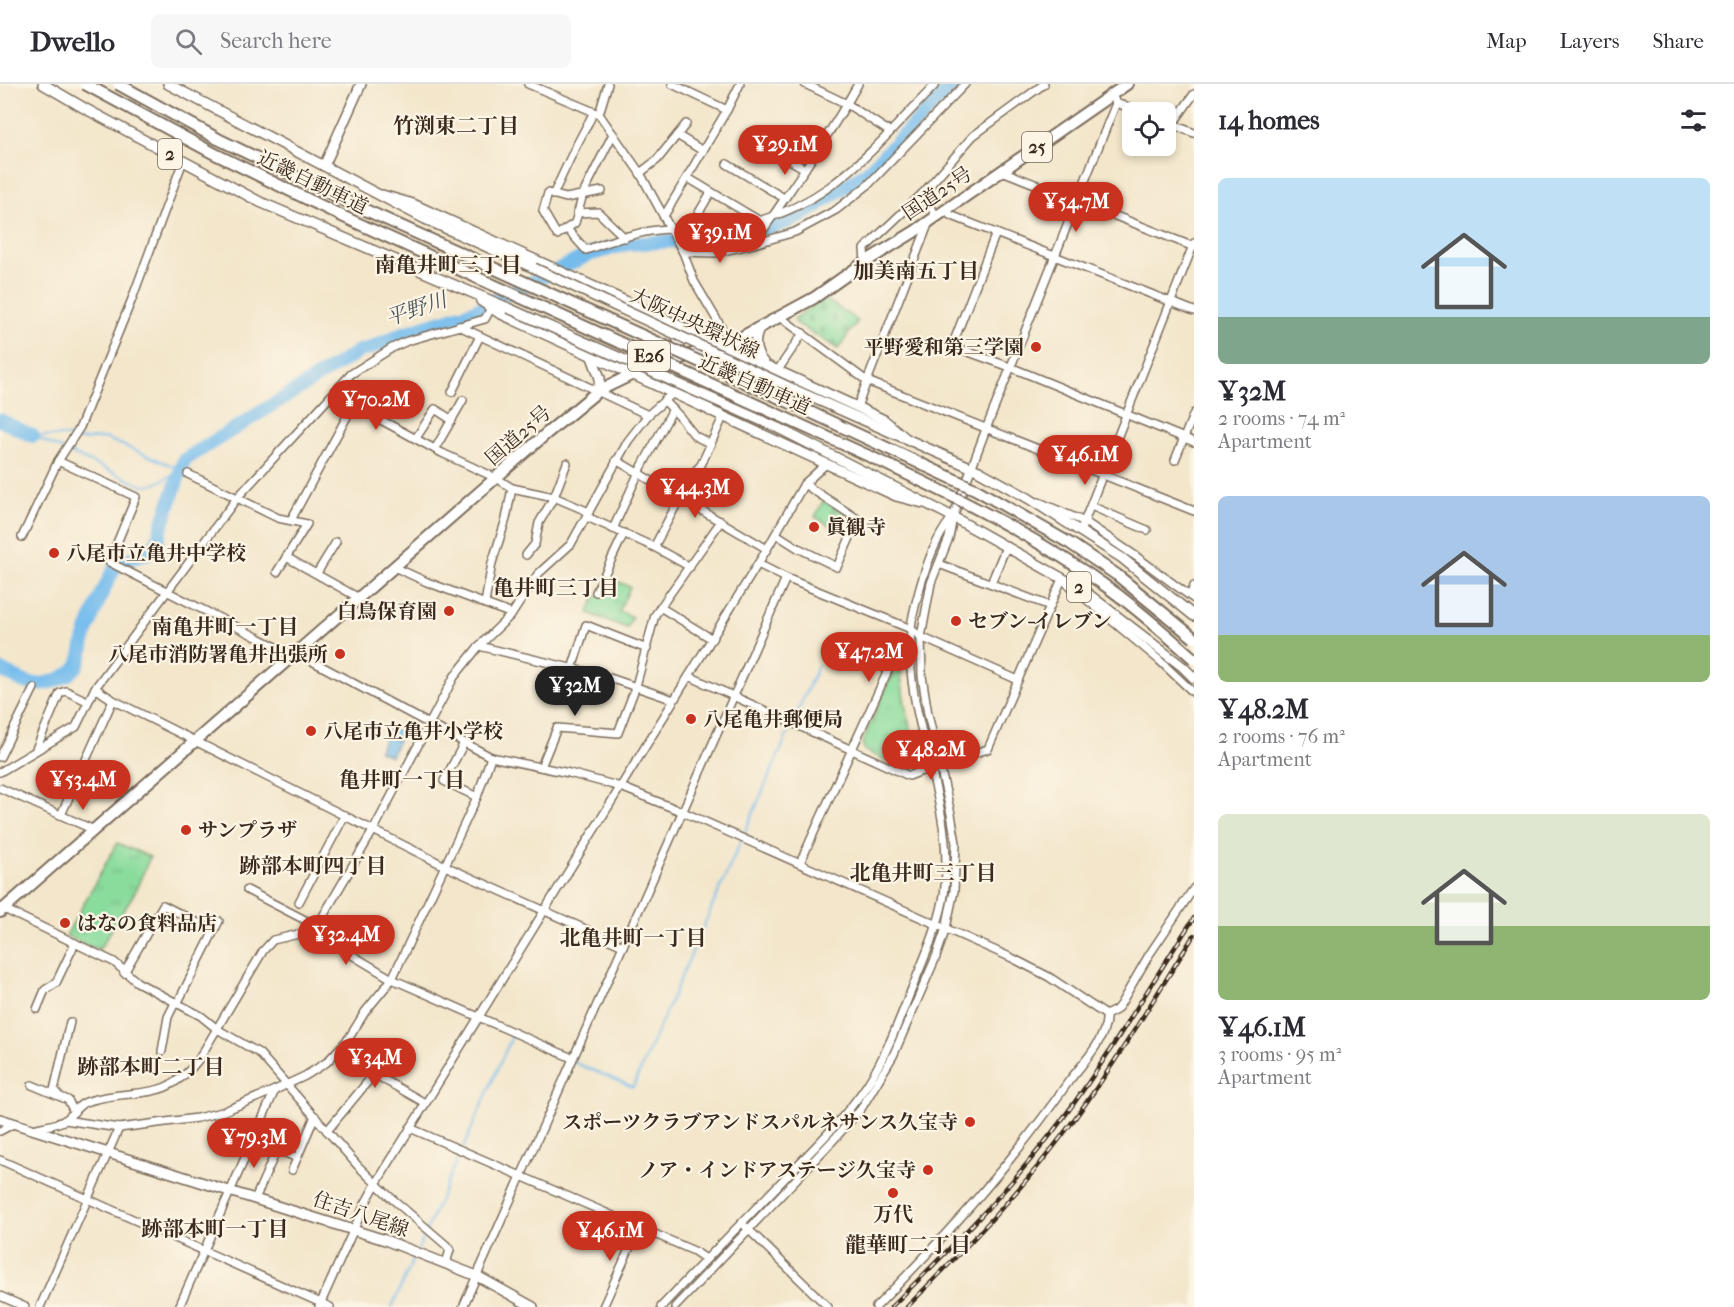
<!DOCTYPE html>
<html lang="en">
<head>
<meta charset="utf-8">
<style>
	:root { --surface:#fff; --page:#f7f7f7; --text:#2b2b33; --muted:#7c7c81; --line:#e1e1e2; --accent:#c8321e }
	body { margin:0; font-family:"IM FELL French Canon","Noto Serif JP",serif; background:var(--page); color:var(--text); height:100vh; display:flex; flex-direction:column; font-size:22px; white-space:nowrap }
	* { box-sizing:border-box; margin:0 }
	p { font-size:20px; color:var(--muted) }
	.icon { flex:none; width:33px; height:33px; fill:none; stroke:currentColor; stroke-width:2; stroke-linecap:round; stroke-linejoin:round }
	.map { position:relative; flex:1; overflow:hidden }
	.details { display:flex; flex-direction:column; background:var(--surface); width:540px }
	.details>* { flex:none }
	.controls { position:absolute; left:1122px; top:18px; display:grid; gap:12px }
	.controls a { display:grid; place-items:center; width:54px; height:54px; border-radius:9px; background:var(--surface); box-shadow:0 3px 9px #0003; font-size:30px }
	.price { position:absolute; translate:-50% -51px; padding:0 14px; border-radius:21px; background:var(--accent); color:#fff; font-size:20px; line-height:39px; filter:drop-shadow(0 2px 3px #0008) }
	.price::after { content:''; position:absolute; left:50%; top:36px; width:18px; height:14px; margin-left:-9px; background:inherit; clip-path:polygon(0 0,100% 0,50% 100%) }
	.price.current { background:#222; color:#fff }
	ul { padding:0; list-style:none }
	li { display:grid; align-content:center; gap:12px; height:318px; padding:0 24px }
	li span { display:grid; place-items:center; height:186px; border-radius:9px; color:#555 }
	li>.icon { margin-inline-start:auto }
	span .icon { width:108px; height:108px; fill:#fffc; stroke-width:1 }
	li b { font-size:26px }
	h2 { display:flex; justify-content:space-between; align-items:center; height:72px; padding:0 24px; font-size:26px }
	header { display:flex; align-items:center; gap:36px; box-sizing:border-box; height:84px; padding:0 30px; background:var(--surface); border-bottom:2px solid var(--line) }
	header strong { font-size:28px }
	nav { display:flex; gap:33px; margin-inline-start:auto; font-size:21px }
	.search { width:420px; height:54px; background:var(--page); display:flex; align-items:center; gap:15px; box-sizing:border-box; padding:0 21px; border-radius:9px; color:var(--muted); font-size:22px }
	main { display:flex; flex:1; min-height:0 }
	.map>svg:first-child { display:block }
</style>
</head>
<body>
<header>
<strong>Dwello</strong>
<div class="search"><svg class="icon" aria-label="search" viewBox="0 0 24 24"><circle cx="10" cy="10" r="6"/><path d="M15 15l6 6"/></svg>Search here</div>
<nav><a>Map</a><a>Layers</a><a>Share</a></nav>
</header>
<main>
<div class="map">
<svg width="1194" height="1223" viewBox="0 0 1194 1223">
	<defs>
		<pattern id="cemetery-stones" width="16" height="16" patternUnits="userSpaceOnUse" patternTransform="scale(1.5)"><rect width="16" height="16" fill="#8adc9d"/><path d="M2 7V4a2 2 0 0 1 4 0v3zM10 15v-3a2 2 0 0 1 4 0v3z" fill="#78bd87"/></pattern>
		<pattern id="park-tufts" width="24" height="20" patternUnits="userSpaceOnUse" patternTransform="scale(1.5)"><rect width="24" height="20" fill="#8adc9d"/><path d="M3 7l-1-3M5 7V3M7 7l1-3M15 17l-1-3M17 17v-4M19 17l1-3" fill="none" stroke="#78bd87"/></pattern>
		<pattern id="water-ripples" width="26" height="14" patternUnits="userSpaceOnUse" patternTransform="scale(1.5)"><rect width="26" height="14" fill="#75bced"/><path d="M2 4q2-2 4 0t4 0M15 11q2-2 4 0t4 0" fill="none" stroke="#6199bf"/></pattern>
	</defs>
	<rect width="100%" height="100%" fill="#fcf5e5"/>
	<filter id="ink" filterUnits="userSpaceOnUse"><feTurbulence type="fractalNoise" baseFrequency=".0167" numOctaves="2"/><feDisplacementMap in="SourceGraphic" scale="12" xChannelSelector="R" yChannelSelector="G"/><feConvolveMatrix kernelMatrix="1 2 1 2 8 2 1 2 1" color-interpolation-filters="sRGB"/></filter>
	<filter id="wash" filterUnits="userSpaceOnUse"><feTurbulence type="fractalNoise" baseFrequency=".008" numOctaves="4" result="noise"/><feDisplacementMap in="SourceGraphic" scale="24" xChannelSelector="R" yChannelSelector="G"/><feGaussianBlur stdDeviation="1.35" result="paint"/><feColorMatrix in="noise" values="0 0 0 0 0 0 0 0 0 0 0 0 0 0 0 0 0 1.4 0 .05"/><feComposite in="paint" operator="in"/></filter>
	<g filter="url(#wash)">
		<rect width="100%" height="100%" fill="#f3e6cb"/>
		<g fill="url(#cemetery-stones)" stroke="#62835e" stroke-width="1.5">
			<path d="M824,214L858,237L838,265L796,239L794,235Z"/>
			<path d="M823,417L847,430L838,446L815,433Z"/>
		</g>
		<g fill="url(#park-tufts)" stroke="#62835e" stroke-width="1.5">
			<path d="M617,497L630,503L619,527L632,533L627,544L588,529L596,512L609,511Z"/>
			<path d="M899,575L904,615L919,683L908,687L865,667L862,659Z"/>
			<path d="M117,759L150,773L135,808L99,866L66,852Z"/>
		</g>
		<path fill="url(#water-ripples)" stroke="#587386" stroke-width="1.5" d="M390,642L402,647L391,672L379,667Z"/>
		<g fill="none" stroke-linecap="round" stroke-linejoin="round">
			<g stroke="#75bced" stroke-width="2">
				<path d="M33,352L143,402C157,403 165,392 179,389"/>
				<path d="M36,352H66L79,356L105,354L180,385"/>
				<path d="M573,978L633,1003L818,581"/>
				<path d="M463,1064L512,952H516"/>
				<path d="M418,1166L460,1069"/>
				<path d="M392,1223L415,1171"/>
			</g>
			<g stroke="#75bced" stroke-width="14">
				<path d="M0,336L33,352"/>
				<path d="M0,586C11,590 22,600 35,600C47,601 70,593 77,582C83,572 82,561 86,550C95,526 105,499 119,477L144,471L156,460L184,376L359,267L371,264L401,250L471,228L588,171L627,160L724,154L770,144L800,133L868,87L954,0"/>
			</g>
		</g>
	</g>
	<g filter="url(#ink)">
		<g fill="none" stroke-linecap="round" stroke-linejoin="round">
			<defs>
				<g id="minor">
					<path d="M528,0L599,30L640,89L683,168L694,197L730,258"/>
					<path d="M672,0L727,26"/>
					<path d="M805,0L847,20L890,48"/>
					<path d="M1114,15L1116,19L1141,28"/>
					<path d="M599,30L608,0"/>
					<path d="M1166,38L1194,49"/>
					<path d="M1172,41L1194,10"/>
					<path d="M677,51L703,67"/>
					<path d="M750,53L805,85"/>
					<path d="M727,80L784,114"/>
					<path d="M1002,87L1194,163"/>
					<path d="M640,89L657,76L686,40"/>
					<path d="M688,94L760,137"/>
					<path d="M602,107L566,114L548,109L543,127L557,151L575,139L583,110L613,50"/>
					<path d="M923,109L936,132"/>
					<path d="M553,111L574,66L594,28"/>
					<path d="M947,124L950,131L1194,227"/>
					<path d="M577,129L598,128L625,154"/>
					<path d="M664,132L727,26L740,0"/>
					<path d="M567,145L586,166C609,157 646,145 671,145C675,145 680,147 684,147C696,148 709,146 721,145C824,131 868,70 936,0"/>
					<path d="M688,147L711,108"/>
					<path d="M996,149L952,262L1010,283L1194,358"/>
					<path d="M754,160C789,107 827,56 858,0"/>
					<path d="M683,168L715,169L754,160L795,148L836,126L868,101L965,0"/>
					<path d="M865,178L864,165L923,109L973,52L1044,0"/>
					<path d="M780,233L867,297L1194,427"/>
					<path d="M459,242L648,331"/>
					<path d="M778,286L803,249"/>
					<path d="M342,300L368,329L442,369L496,394L512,404L554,413L589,428"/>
					<path d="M452,308L480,252"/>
					<path d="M664,316L680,333L695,352L711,360"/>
					<path d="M857,323L929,138"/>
					<path d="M416,354L435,325L452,336"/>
					<path d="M435,365L463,316"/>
					<path d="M616,376L767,465"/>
					<path d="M1175,376L1194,329"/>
					<path d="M58,377L136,413L109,478L294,572"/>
					<path d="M188,390L278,434L307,440L277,488"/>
					<path d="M687,396L701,381L723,333"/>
					<path d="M1039,418L1085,438L1137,473L1194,515"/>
					<path d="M1091,422L1147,446"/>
					<path d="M587,433L654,463L690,483"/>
					<path d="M291,436L356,316"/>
					<path d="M613,445L639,388L673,325"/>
					<path d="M1080,448L1194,159"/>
					<path d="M776,450L798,464L837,483L857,438L856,434L804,400"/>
					<path d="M22,453L58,377L80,343L132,215L183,77"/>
					<path d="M654,463L681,412"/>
					<path d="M526,471L535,460L539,439L554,413L567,379"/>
					<path d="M286,473L359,514"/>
					<path d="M758,480L786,494L911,545L921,553L1018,596"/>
					<path d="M939,480L1050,522"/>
					<path d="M394,483L427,498L512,530"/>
					<path d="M317,489L336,458"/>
					<path d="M991,499L1006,463"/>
					<path d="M596,508L624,449"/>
					<path d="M1190,512L1194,502"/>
					<path d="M485,519L492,479L506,435L512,404"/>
					<path d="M660,523L712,555"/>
					<path d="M479,562L604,592L674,616"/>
					<path d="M297,569L491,673L569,689L621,703L683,728L1012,874L1049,893L1106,931C1108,954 1083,979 1069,997C1012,1079 946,1152 876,1223"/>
					<path d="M572,585L586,541L647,565"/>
					<path d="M689,592L909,692L932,683"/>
					<path d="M95,604L113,616L445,782L623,862"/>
					<path d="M464,659L444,697L477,713"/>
					<path d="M36,665L60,609L66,607L87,617"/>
					<path d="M0,673L34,604"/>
					<path d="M940,680L988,665L1062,495L1159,576L1194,609"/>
					<path d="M541,683L557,644L618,649L636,602L655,531L721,437"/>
					<path d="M0,688L76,643L95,604L237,414L351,290L392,264L407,257L485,235L491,224"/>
					<path d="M0,704L94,746"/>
					<path d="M61,731L113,616"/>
					<path d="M800,779L896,569L902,561L911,559"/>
					<path d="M247,806L307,837L312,847L392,895L572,974"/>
					<path d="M299,818L345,731"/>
					<path d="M2,824L114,878L137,898L201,932L217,945L259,969L358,1082L389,1112L446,1161L450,1166L446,1179"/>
					<path d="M124,889L163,821L214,847"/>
					<path d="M177,920L219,837"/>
					<path d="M37,925L45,906L56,899L75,859"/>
					<path d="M1106,931L1116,926L1120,921L1149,871L1194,804"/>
					<path d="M162,967L168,933L175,919"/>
					<path d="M337,969L425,1019"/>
					<path d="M32,1001L68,1016L74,1028"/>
					<path d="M58,1011L54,1006L70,938"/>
					<path d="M65,1036L119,1044L197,1034L222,1028L275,1006L305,992L327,978L349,954L365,928L392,895L477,713L491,673"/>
					<path d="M410,1044L694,1167L706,1175"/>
					<path d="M34,1045C43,1042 57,1041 65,1036C73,1031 77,1021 86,1018C133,1002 164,1022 199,975L263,867L273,856L312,847L319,839L374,745L454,593L479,562L512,530L538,490L571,460L628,357L648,331L672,310"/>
					<path d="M0,1047L15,1039"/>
					<path d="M327,1047L374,990"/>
					<path d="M253,1055L297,1074"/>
					<path d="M0,1076L330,1223"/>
					<path d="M292,1086L315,1032"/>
					<path d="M255,1115L277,1065"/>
					<path d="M746,1143L828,1223"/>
					<path d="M0,1212L25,1223"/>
					<path d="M40,1223L119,1044"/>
					<path d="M179,1223L275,1006"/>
					<path d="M319,1223L366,1118L376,1100L767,465L804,400L826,380"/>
					<path d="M463,1223L786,494"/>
					<path d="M603,1223L639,1143"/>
					<path d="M661,1223C702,1179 745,1136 786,1093C815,1063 844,1035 867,1001C887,970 899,936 913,902C924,874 937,847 943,817C960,723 902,638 911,545C912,530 917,515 921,500C928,477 936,454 951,435"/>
					<path d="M675,1223L837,1052L861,1025L893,972L936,873L946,844L954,807L956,759L951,730L928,630L922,592L921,553L931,499L949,454L953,433L986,345L1116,19"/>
				</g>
				<g id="major">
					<path d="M43,0L84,24L260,118L508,224"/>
					<path d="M168,0L425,135L534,184"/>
					<path d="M324,82L361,0"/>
					<path d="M382,111L413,120L857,323L884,336L909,357"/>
					<path d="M481,217L499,229L896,412L923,419"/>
					<path d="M759,245C754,256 754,268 763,278"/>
					<path d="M672,247C692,268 666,284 679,305L707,317L710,327"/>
					<path d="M592,273L600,294L598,307"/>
					<path d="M793,305L979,387L1028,414L1122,474L1194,532"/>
					<path d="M778,344L953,433L1083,506L1183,583L1194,594"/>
					<path d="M0,1035L385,1156L477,1192L533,1223"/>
				</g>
				<path id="highway" d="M0,828L547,349L598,307L631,291L740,254L814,214L865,178L914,148L1127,0"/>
			</defs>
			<use href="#minor" stroke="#7b6c5b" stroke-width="10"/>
			<use href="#major" stroke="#7b6c5b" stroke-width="12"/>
			<use href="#highway" stroke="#7b6c5b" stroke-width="14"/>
			<use href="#minor" stroke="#fff" stroke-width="7"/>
			<use href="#major" stroke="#fff" stroke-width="9"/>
			<use href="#highway" stroke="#fff" stroke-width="10"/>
			<defs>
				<g id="rail">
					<path d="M891,1223C947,1168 1003,1112 1051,1050C1104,982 1146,906 1194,834"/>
					<path d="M907,1223C960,1169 1015,1114 1061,1053C1110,989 1151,919 1194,851"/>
				</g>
			</defs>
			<use href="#rail" stroke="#3b2a1e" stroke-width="4.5"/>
			<use href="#rail" stroke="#fcf5e5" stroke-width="2" stroke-dasharray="7" stroke-linecap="butt"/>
			<defs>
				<g id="major-bridge">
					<path d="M534,184L793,305"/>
					<path d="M508,224L778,344"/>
				</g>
				<g id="highway-bridge">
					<path d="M85,0L213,69L344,133L871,373C954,412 1036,452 1110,505C1140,527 1167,551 1194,575"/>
					<path d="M118,0L218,55L348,118L793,320L977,406L1071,460L1117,491L1194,554"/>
				</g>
			</defs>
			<use href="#major-bridge" stroke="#7b6c5b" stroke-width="12" stroke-linecap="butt"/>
			<use href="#highway-bridge" stroke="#7b6c5b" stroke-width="14" stroke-linecap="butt"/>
			<use href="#major-bridge" stroke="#fff" stroke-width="9"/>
			<use href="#highway-bridge" stroke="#fff" stroke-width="10"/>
		</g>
	</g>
	<g fill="#c8321e" stroke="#fcf5e5" stroke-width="2">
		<circle cx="1036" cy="263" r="6"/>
		<circle cx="814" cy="443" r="6"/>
		<circle cx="54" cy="469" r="6"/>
		<circle cx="449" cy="527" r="6"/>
		<circle cx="956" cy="537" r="6"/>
		<circle cx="340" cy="570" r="6"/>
		<circle cx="691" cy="635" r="6"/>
		<circle cx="311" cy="647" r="6"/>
		<circle cx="186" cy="746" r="6"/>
		<circle cx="65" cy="839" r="6"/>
		<circle cx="970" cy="1038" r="6"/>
		<circle cx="928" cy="1086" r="6"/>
		<circle cx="893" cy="1109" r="6"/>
	</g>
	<g text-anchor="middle" stroke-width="4.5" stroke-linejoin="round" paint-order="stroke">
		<g fill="#fcf5e5" stroke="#75675a" stroke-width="1.5">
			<rect x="1022" y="48" width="30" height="30" rx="4.5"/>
			<rect x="158" y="55" width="24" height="30" rx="4.5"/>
			<rect x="628" y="257" width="42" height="30" rx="4.5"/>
			<rect x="1067" y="488" width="24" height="30" rx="4.5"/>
		</g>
		<g font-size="18" font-weight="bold" fill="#3b2a1e">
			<text x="1037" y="69">25</text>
			<text x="170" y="76">2</text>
			<text x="649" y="278">E26</text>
			<text x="1079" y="509">2</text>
		</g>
		<g font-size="20" fill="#3b2a1e" stroke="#fcf5e5">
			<text transform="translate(313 98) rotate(26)" y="7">近畿自動車道</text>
			<text transform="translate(937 109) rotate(-34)" y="7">国道25号</text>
			<text transform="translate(695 239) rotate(25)" y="7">大阪中央環状線</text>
			<text transform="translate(755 300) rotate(24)" y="7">近畿自動車道</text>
			<text transform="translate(518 351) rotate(-41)" y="7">国道25号</text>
			<text transform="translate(361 1130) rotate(19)" y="7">住吉八尾線</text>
		</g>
		<g font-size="20" font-weight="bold" fill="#3b2a1e" stroke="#fcf5e5" text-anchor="start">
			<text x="1024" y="270" text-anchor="end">平野愛和第三学園</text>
			<text x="826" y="450">眞観寺</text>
			<text x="66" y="476">八尾市立亀井中学校</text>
			<text x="437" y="534" text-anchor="end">白鳥保育園</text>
			<text x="968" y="544">セブン-イレブン</text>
			<text x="328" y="577" text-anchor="end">八尾市消防署亀井出張所</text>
			<text x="703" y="642">八尾亀井郵便局</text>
			<text x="323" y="654">八尾市立亀井小学校</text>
			<text x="198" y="753">サンプラザ</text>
			<text x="77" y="846">はなの食料品店</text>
			<text x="958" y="1045" text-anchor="end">スポーツクラブアンドスパルネサンス久宝寺</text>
			<text x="916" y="1093" text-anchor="end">ノア・インドアステージ久宝寺</text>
			<text x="893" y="1137" text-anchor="middle">万代</text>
		</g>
		<g font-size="21" font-weight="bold" fill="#3b2a1e" stroke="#fcf5e5">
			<text x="456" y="49">竹渕東二丁目</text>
			<text x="448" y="188">南亀井町三丁目</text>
			<text x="916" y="194">加美南五丁目</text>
			<text x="556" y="511">亀井町三丁目</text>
			<text x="225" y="550">南亀井町一丁目</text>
			<text x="402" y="703">亀井町一丁目</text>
			<text x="313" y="789">跡部本町四丁目</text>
			<text x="923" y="796">北亀井町三丁目</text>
			<text x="633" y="861">北亀井町一丁目</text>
			<text x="151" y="990">跡部本町二丁目</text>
			<text x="215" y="1152">跡部本町一丁目</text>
			<text x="908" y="1168">龍華町二丁目</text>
		</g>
		<g font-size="21" font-style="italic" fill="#4c565c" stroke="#fcf5e5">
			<text transform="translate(416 225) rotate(-19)" y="7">平野川</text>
		</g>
	</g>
</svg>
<div class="controls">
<a><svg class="icon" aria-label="locate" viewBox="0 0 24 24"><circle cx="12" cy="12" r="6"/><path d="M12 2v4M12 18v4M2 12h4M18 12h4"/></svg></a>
</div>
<b class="price" style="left:785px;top:92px">¥29.1M</b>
<b class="price" style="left:1076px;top:149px">¥54.7M</b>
<b class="price" style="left:720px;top:180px">¥39.1M</b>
<b class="price" style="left:376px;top:347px">¥70.2M</b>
<b class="price" style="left:1085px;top:402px">¥46.1M</b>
<b class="price" style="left:695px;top:435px">¥44.3M</b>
<b class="price" style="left:869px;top:599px">¥47.2M</b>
<b class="price current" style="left:575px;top:633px">¥32M</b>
<b class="price" style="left:931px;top:697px">¥48.2M</b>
<b class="price" style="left:83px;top:727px">¥53.4M</b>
<b class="price" style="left:346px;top:882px">¥32.4M</b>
<b class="price" style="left:375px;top:1005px">¥34M</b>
<b class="price" style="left:254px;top:1085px">¥79.3M</b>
<b class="price" style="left:610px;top:1178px">¥46.1M</b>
</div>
<section class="details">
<h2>14 homes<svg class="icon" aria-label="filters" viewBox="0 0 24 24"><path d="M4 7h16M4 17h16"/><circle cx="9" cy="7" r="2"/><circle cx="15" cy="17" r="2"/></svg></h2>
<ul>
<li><span style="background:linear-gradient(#bfe0f5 75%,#7fa58c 0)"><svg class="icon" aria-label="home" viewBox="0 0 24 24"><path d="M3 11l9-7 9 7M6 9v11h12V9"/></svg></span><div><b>¥32M</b><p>2 rooms · 74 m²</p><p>Apartment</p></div></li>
<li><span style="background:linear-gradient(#a9c7e8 75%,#8fb573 0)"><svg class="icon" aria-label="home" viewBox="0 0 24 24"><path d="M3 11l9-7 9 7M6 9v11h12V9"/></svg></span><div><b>¥48.2M</b><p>2 rooms · 76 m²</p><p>Apartment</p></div></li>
<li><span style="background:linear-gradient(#dfe7d0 60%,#8fb573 0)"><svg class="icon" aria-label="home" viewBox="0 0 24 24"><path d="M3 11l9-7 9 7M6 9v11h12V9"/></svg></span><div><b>¥46.1M</b><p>3 rooms · 95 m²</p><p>Apartment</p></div></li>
</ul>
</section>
</main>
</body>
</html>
